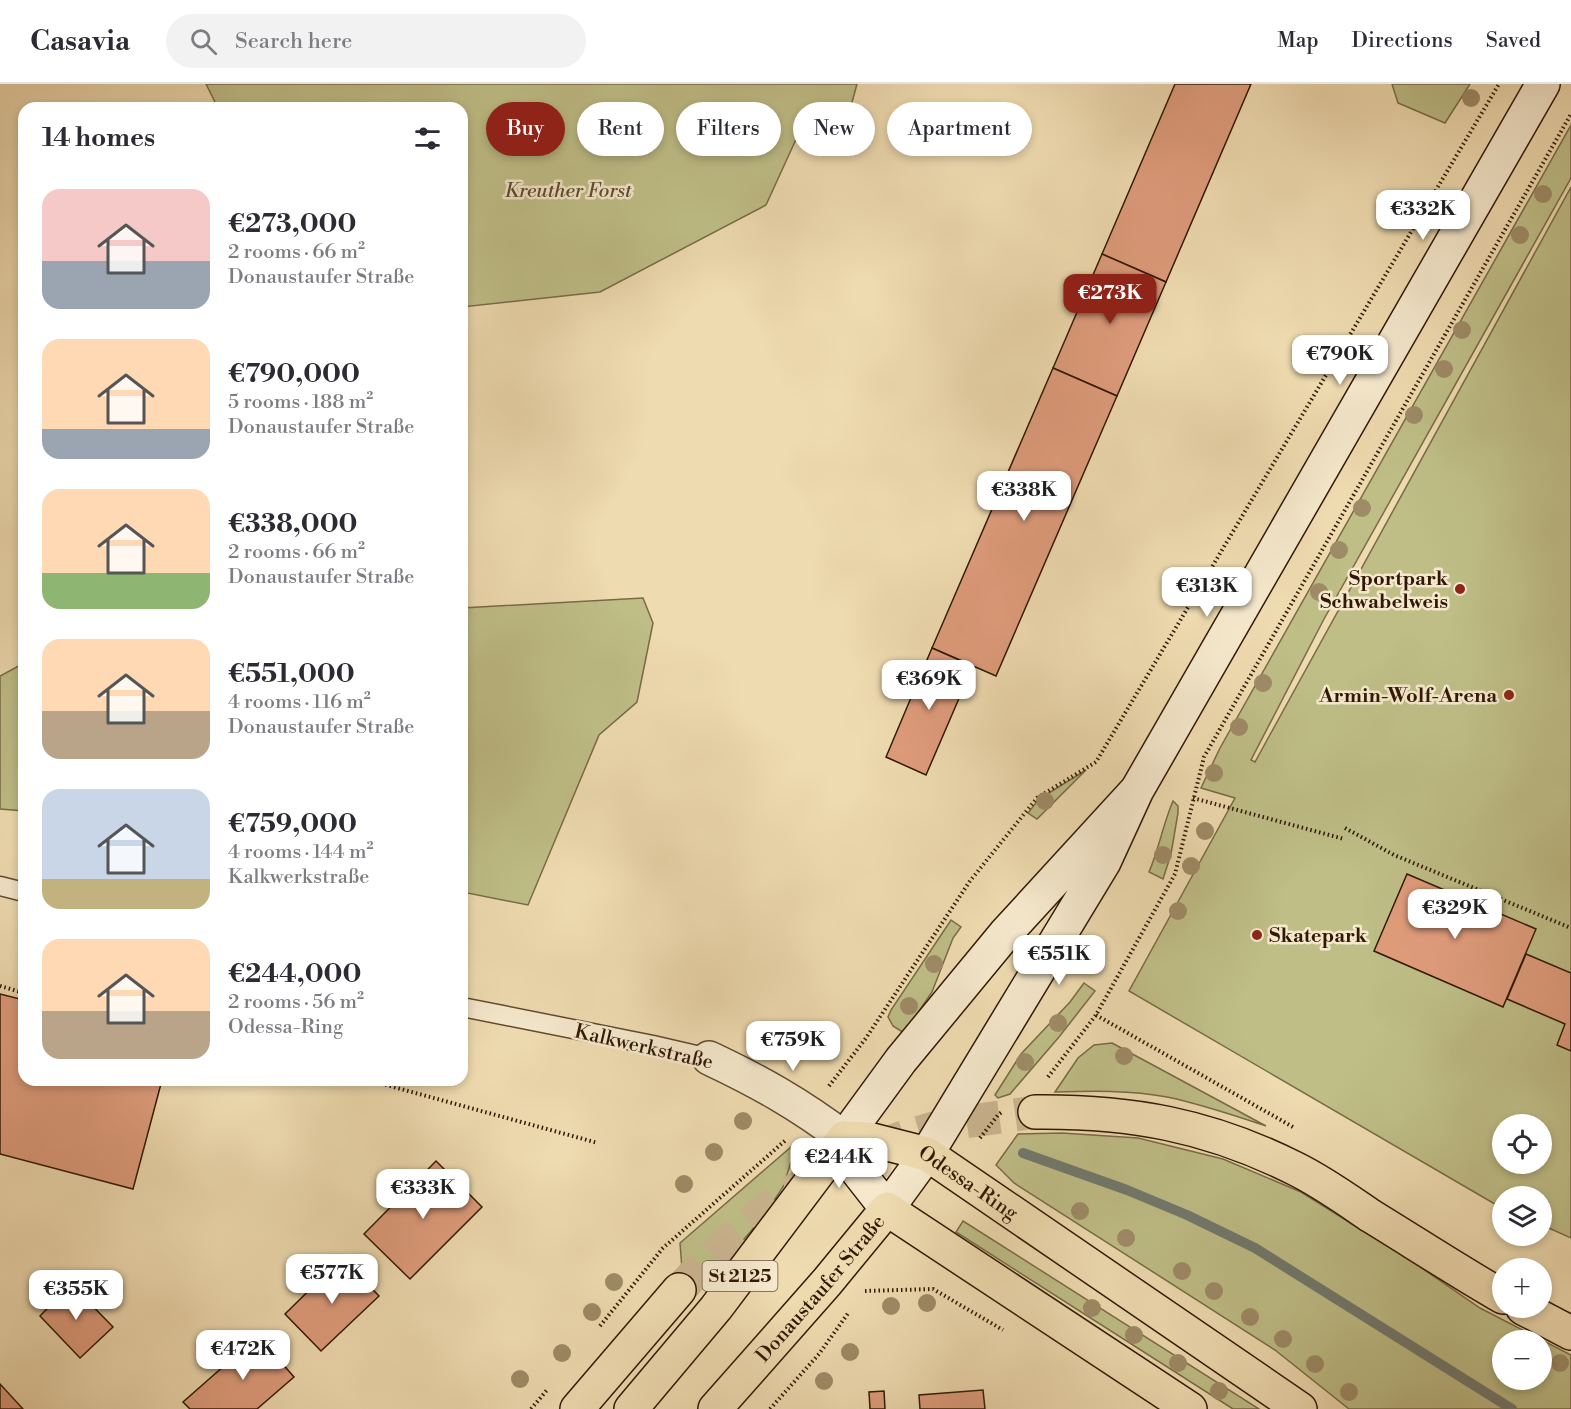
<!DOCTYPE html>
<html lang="en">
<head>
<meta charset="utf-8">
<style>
	:root { --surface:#fff; --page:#f2f2f3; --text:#2b2b33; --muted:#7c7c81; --line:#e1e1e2; --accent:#8f2418 }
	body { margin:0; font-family:"Libre Bodoni",serif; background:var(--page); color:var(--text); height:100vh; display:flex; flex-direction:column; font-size:22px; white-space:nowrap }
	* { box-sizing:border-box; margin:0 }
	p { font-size:20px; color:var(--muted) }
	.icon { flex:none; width:33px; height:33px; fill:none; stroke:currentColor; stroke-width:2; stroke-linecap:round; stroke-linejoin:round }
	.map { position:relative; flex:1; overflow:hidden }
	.side { position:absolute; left:18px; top:18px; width:450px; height:984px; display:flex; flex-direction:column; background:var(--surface); border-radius:18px; box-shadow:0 3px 9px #0003 }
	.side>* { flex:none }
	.banner { position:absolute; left:486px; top:18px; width:570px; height:54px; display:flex; gap:12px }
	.controls { position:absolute; left:1492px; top:1030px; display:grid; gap:12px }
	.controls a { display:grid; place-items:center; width:60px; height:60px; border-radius:50%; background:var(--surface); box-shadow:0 3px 9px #0003; font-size:30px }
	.price { position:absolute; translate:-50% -51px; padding:0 14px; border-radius:12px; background:#fff; color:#222; font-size:20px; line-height:39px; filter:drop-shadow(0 2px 3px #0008) }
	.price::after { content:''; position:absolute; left:50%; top:36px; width:18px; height:14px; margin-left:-9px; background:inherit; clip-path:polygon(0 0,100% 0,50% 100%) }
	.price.on { background:var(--accent); color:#fff }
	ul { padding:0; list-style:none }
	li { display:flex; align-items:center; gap:18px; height:150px; padding:0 24px }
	li span { display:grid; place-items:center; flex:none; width:168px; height:120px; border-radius:18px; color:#555 }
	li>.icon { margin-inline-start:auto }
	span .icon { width:72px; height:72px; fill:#fffc; stroke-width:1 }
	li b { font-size:26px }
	h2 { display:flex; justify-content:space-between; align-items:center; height:72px; padding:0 24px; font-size:26px }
	.tag { padding:0 21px; border-radius:27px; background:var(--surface); box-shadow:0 3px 9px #0003; font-size:21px; line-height:54px }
	.tag.on { background:var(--accent); color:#fff }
	header { display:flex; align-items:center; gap:36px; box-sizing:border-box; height:84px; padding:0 30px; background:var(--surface); border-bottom:2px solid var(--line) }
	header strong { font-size:28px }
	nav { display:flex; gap:33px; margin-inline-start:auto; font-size:21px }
	.search { width:420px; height:54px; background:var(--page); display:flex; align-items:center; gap:15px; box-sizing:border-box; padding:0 21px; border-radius:33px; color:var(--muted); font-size:22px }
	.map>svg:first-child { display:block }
</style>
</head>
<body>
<header>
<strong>Casavia</strong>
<div class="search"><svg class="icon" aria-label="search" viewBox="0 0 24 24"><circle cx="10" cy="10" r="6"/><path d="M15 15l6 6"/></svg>Search here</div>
<nav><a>Map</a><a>Directions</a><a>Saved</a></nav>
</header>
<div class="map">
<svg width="1571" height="1325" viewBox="0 0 1571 1325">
	<rect width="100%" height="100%" fill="#efdbb0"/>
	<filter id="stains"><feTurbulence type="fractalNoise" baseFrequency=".00333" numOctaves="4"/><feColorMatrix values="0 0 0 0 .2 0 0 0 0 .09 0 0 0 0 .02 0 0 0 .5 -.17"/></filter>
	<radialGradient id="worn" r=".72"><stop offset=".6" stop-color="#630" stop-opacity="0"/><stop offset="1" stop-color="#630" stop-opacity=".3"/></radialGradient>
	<g fill="#bfbe87" stroke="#786b46" stroke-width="1.5" fill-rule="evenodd">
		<path d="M206,0H857L851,22L798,51L766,121L600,208L462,223V24H218Z"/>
		<path d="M1392,0H1470L1445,39L1398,19Z"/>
		<path d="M1571,41V94L1324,535L1251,676L1255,678L1571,103V1154L1542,1141V1113H1503V1124L1500,1123L1129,907L1235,714L1201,704L1220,664ZM1503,1041H1542V1080H1503Z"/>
		<path d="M643,514L653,539L637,618L599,651L528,821L462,808V524Z"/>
		<path d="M24,579V727L0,725V592Z"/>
		<path d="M1086,686L1037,735L1028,729L1039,715Z"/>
		<path d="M1173,717L1178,722V729L1171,770L1163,795L1149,788C1159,765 1163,740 1173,717Z"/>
		<path d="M951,836L961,843L953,854L932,908L904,949L893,942L888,933L891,926Z"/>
		<path d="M1084,899L1095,907L1059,953L1010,1010L998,1014L995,1011L1021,970L1070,918Z"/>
		<path d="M1112,959L1266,1042C1233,1031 1201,1020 1167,1013C1130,1006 1092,1007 1055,1008L1078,974L1094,961Z"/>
		<path d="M1062,1049L1138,1054L1223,1075L1301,1108L1413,1178L1480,1224L1571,1271V1325H1349L1275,1266L1014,1099L996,1081L1018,1050ZM1503,1257H1542V1296H1503Z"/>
		<path d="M791,1063L792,1075L783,1103L763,1133L685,1224L680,1159Z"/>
		<path d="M963,1137L1259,1325H1233L956,1148Z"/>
	</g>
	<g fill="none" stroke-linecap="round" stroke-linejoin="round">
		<path stroke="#71796e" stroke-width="10" d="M1023,1069L1127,1106L1187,1131L1255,1164L1512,1325"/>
	</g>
	<g fill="#df9c7c" stroke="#301805" stroke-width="1.5">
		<path d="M1175,0H1251L1166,198L1102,170Z"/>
		<path d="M1102,170L1166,198L1117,312L1053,284Z"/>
		<path d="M1053,284L1117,312L996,592L932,564Z"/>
		<path d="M932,564L973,582L926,691L886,673Z"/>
		<path d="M1407,790L1536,845L1503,923L1374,867Z"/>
		<path d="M1526,870L1571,889V967L1557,961L1565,940L1507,915Z"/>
		<path d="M0,910L24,916V996H162L133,1105L0,1070Z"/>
		<path d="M436,1077L482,1123L410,1195L364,1150Z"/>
		<path d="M342,1174L379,1212L321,1267L285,1230Z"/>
		<path d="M71,1200L113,1243L80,1274L40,1232Z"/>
		<path d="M258,1252L294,1293L257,1325H190L183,1318Z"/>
		<path d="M0,1300L23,1325H0Z"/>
		<path d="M983,1306L985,1325H920L919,1311Z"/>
		<path d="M884,1307L885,1325H870L869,1308Z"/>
	</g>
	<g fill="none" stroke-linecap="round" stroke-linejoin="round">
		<g stroke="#c9b48e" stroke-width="33" stroke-dasharray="33 16" stroke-linecap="butt">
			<path d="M873,1065L900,1054L944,1041L1035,1028"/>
			<path d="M679,1206C722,1159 759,1128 813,1094"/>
		</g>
		<defs>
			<g id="service">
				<path d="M0,802L24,808"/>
				<path d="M462,923L653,961L709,974"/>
			</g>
			<path id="minor" d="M709,974C760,998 799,1020 844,1054"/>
			<path id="secondary" d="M1137,706L1005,850L901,976L844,1054L858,1088L887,1125L927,1070L1104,778L1137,706L1543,0"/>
			<g id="primary">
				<path id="s1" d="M631,1325L716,1224L844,1054L868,1055L927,1070L1300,1325"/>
				<path id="s2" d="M715,1325L827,1198L887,1125L1190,1325"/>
			</g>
			<g id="trunk">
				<path d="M1035,1028C1130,1027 1208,1041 1294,1084C1321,1097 1346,1115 1371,1132C1415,1159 1458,1187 1503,1213"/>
				<path d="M1523,1224L1571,1249"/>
				<path d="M577,1325L679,1206"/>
			</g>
		</defs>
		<use href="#service" stroke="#604930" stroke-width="21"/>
		<use href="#minor" stroke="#604930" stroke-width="36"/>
		<use href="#secondary" stroke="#301805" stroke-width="36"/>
		<use href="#primary" stroke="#301805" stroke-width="36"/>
		<use href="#trunk" stroke="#301805" stroke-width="36"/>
		<g stroke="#301805" stroke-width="4" stroke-dasharray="1.5 3" stroke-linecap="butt">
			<path d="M1193,714L1344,755"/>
			<path d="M1345,744L1394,771L1571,844"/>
			<path d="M0,902L24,909"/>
			<path d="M1096,931L1293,1043"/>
			<path d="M1048,993L1096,931L1175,790L1204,673L1571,30"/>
			<path d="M368,996L598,1059"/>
			<path d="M829,1002L866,954L970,797L1037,714L1096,678L1499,0"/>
			<path d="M980,1054L998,1031L1002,1028"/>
			<path d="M865,1207L933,1205L1003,1246"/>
			<path d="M600,1242L663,1164L787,1055"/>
			<path d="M531,1325L547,1306"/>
			<path d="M770,1325L819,1270L849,1228"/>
		</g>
		<use href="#service" stroke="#f5e8cc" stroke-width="18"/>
		<use href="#minor" stroke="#f5e8cc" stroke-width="33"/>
		<use href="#secondary" stroke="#f5e8cc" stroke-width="33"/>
		<use href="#primary" stroke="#efdbb0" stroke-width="33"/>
		<use href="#trunk" stroke="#efdbb0" stroke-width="33"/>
	</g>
	<g fill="#9e8b67">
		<circle cx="1471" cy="14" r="9"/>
		<circle cx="1543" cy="110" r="9"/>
		<circle cx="1520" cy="151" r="9"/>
		<circle cx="1462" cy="246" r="9"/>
		<circle cx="1444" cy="285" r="9"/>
		<circle cx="1414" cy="331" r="9"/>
		<circle cx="1362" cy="424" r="9"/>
		<circle cx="1339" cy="466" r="9"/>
		<circle cx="1319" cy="508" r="9"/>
		<circle cx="1263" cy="599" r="9"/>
		<circle cx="1239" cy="643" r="9"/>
		<circle cx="1214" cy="689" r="9"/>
		<circle cx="1045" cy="717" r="9"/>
		<circle cx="1205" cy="747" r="9"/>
		<circle cx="1163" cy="771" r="9"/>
		<circle cx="1191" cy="782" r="9"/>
		<circle cx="1178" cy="827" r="9"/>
		<circle cx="934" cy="880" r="9"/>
		<circle cx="909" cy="922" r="9"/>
		<circle cx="1058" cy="939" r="9"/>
		<circle cx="1124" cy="972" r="9"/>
		<circle cx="1025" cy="978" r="9"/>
		<circle cx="743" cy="1037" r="9"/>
		<circle cx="714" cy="1068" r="9"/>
		<circle cx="684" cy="1100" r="9"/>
		<circle cx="1080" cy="1127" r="9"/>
		<circle cx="1126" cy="1154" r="9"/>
		<circle cx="1182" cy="1187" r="9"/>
		<circle cx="614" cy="1198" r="9"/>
		<circle cx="1214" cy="1207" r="9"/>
		<circle cx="927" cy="1219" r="9"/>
		<circle cx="891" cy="1222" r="9"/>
		<circle cx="1092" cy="1224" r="9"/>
		<circle cx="592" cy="1228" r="9"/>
		<circle cx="1250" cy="1233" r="9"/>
		<circle cx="1134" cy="1251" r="9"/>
		<circle cx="1283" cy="1255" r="9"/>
		<circle cx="850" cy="1268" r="9"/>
		<circle cx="562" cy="1269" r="9"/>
		<circle cx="1178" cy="1279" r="9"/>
		<circle cx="1560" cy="1279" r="9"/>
		<circle cx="1315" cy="1280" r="9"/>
		<circle cx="520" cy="1295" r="9"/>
		<circle cx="824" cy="1297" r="9"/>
		<circle cx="1219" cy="1307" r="9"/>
		<circle cx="1349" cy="1308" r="9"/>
	</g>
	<g fill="#8f2418" stroke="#f5e8cc" stroke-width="2">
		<circle cx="1460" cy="505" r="6"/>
		<circle cx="1509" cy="611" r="6"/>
		<circle cx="1257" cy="851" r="6"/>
	</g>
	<g text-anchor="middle" stroke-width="5" stroke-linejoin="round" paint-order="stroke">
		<rect fill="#f5e8cc" stroke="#6b5641" stroke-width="1.5" x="702.5" y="1177" width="75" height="30" rx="4.5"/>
		<g font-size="18" font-weight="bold" fill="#301805">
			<text x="740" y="1198">St 2125</text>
		</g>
		<g font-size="20" font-style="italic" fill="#5b4a2c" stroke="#f5e8cc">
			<text x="568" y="113">Kreuther Forst</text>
		</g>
		<g font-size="20" font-weight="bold" fill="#301805" stroke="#f5e8cc" text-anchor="end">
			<text x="1448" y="501">Sportpark<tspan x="1448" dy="23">Schwabelweis</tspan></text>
			<text x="1497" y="618">Armin-Wolf-Arena</text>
			<text x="1269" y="858" text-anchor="start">Skatepark</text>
		</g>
		<g font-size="20" fill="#301805" stroke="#f5e8cc">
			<text transform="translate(644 962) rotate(13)" y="7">Kalkwerkstraße</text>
			<text dy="7" stroke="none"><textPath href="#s1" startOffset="480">Odessa-Ring</textPath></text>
			<text dy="7" stroke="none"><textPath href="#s2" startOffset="160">Donaustaufer Straße</textPath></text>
		</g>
	</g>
	<rect width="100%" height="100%" filter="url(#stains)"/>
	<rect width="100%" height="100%" fill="url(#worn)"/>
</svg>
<div class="controls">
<a><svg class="icon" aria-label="locate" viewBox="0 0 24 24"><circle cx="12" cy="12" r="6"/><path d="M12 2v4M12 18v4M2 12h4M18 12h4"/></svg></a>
<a><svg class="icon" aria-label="layers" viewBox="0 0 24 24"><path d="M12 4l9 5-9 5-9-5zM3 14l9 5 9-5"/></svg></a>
<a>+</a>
<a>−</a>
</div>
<b class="price" style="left:1423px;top:157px">€332K</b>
<b class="price on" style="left:1110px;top:241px">€273K</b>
<b class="price" style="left:1340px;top:302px">€790K</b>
<b class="price" style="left:1024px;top:438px">€338K</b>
<b class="price" style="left:1207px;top:534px">€313K</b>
<b class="price" style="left:929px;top:627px">€369K</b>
<b class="price" style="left:1455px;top:856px">€329K</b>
<b class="price" style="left:1059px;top:902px">€551K</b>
<b class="price" style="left:793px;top:988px">€759K</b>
<b class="price" style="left:839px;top:1105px">€244K</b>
<b class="price" style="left:423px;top:1136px">€333K</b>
<b class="price" style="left:332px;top:1221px">€577K</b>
<b class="price" style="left:76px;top:1237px">€355K</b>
<b class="price" style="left:243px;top:1297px">€472K</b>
<div class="banner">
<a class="tag on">Buy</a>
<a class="tag">Rent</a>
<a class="tag">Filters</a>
<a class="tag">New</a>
<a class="tag">Apartment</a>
</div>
<section class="side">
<h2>14 homes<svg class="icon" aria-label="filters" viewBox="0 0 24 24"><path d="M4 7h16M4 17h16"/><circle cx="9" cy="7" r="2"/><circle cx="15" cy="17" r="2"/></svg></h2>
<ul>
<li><span style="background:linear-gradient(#f6c9c9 60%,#9aa5b1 0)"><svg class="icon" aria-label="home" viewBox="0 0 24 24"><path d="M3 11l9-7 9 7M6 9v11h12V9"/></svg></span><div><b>€273,000</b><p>2 rooms · 66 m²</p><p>Donaustaufer Straße</p></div></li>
<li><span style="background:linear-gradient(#ffd9b3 75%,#9aa5b1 0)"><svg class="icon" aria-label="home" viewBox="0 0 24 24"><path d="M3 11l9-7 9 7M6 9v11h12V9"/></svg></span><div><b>€790,000</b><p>5 rooms · 188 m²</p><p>Donaustaufer Straße</p></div></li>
<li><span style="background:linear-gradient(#ffd9b3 70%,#8fb573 0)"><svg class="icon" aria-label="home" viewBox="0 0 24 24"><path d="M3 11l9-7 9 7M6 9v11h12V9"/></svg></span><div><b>€338,000</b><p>2 rooms · 66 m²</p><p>Donaustaufer Straße</p></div></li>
<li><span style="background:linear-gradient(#ffd9b3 60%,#b9a48a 0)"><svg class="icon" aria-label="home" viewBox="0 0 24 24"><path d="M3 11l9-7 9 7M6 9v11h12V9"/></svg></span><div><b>€551,000</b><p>4 rooms · 116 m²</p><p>Donaustaufer Straße</p></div></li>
<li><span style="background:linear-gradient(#c9d6e8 75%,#c2b280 0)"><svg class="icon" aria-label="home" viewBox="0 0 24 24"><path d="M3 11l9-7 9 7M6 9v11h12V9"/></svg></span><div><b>€759,000</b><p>4 rooms · 144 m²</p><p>Kalkwerkstraße</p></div></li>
<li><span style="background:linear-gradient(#ffd9b3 60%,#b9a48a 0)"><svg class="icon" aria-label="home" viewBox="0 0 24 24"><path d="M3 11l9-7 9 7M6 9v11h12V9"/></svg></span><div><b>€244,000</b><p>2 rooms · 56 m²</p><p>Odessa-Ring</p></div></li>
</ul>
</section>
</div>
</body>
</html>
